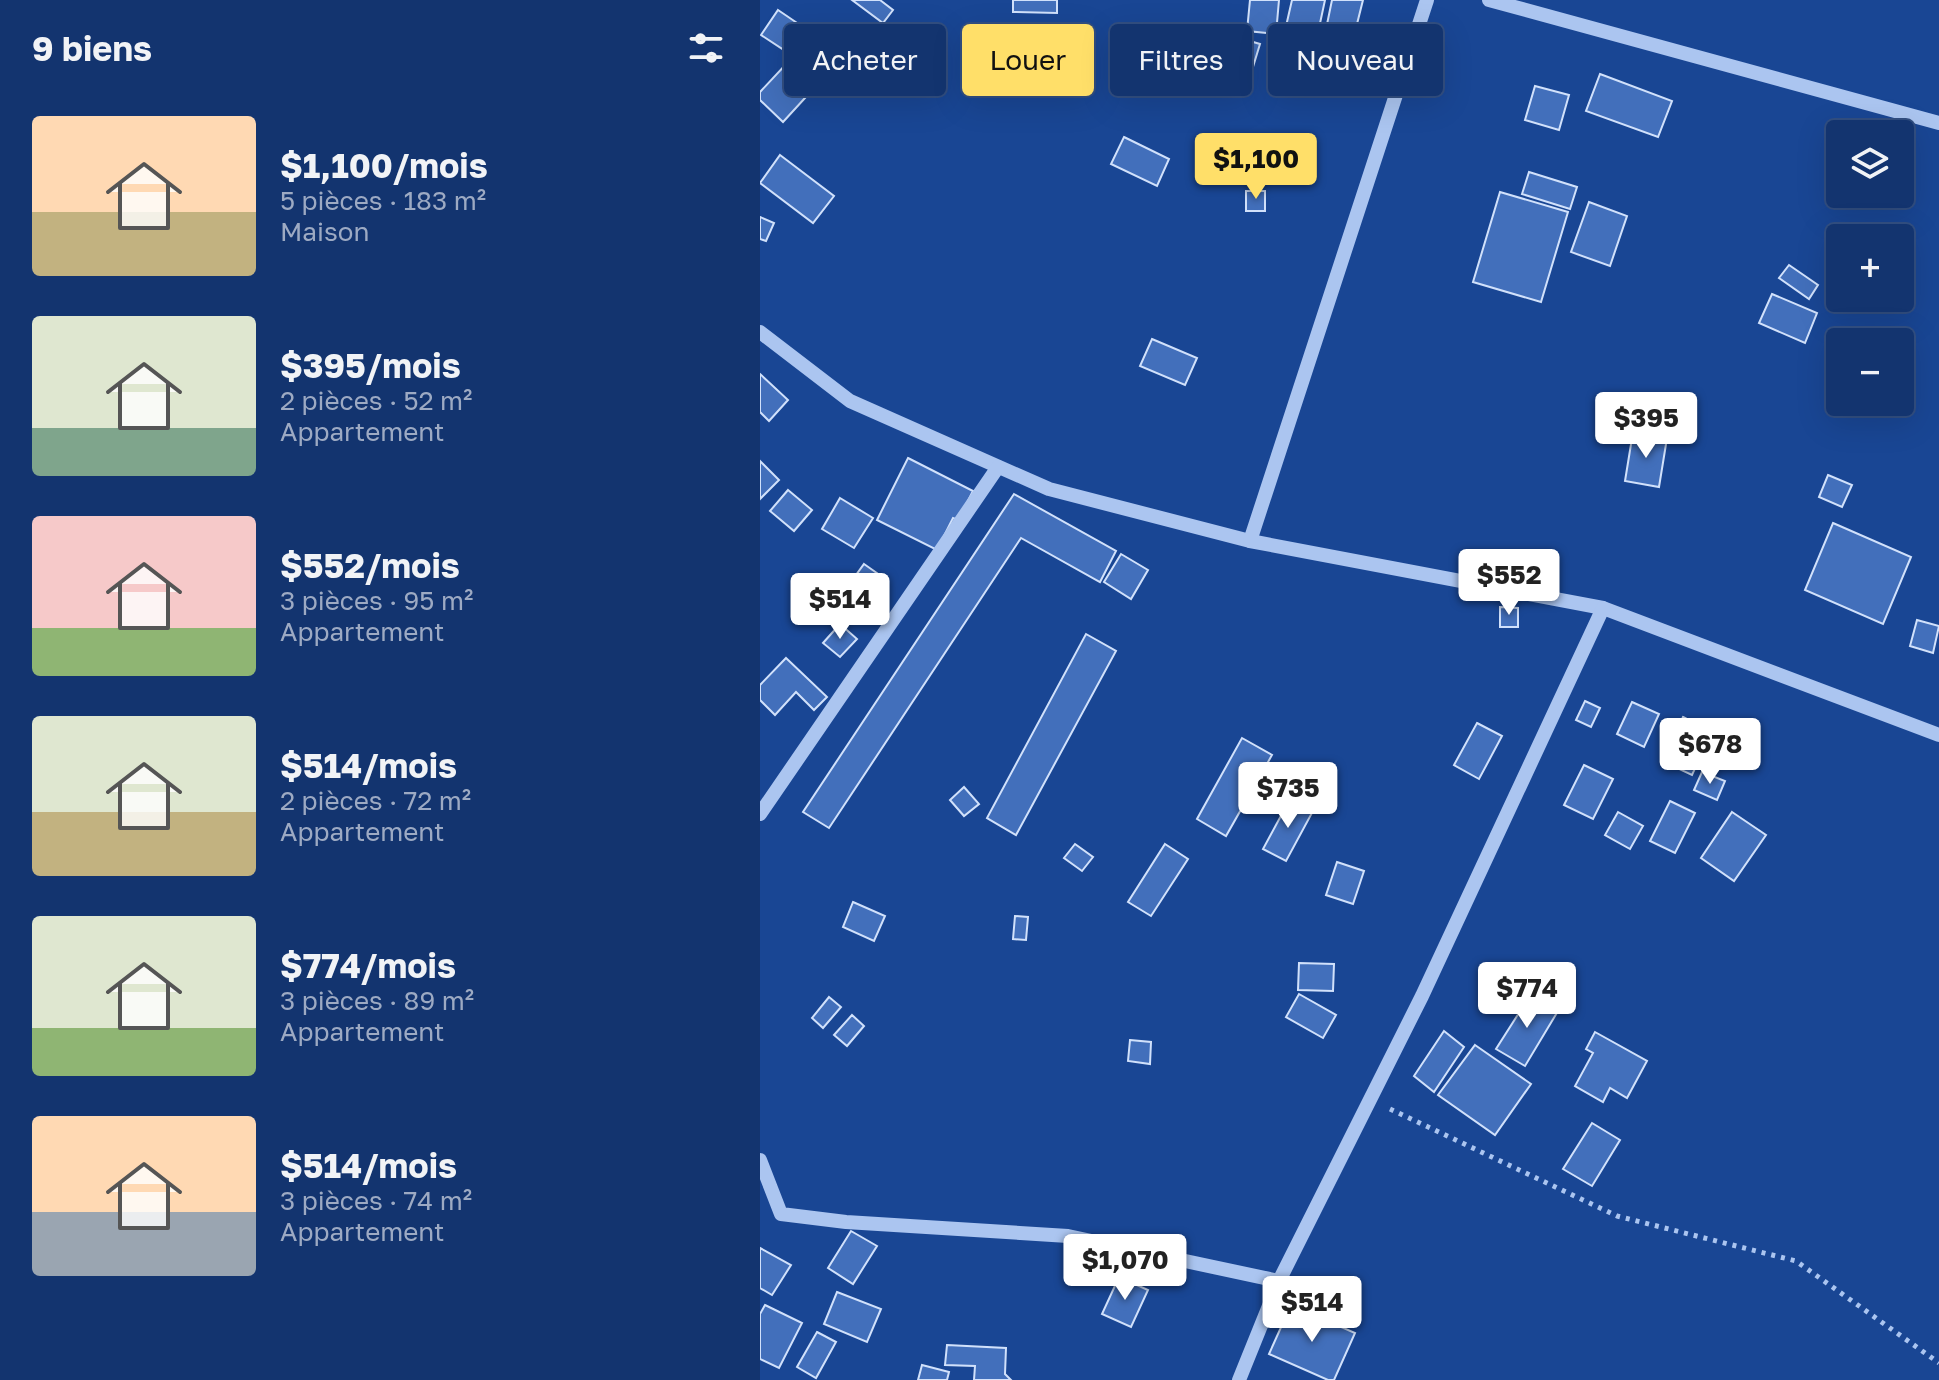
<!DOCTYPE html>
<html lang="fr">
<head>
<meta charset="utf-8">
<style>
	:root { --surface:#13346f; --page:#203f77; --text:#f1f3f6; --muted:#9daac3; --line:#324f82; --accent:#ffdf69 }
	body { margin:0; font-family:"Golos Text",sans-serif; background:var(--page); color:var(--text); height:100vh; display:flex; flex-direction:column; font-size:30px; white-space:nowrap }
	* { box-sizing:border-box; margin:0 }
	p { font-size:26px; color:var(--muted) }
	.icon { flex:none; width:44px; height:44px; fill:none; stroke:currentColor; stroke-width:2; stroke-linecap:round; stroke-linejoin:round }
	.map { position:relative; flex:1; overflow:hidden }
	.details { display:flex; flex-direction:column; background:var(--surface); width:760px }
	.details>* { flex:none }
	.banner { position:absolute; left:24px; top:24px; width:760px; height:72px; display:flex; gap:16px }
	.fabs { position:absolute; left:1066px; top:120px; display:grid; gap:16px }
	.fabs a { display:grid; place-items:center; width:88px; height:88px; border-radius:8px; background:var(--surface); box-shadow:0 8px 32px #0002,0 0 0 2px var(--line); font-size:40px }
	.price { position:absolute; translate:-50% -68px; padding:0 18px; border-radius:8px; background:#fff; color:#222; font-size:26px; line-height:52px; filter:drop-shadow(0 2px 4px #0008) }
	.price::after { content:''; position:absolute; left:50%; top:48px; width:24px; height:18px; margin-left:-12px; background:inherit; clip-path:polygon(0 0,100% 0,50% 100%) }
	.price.active { background:var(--accent); color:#111 }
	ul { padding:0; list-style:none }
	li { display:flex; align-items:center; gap:24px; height:200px; padding:0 32px }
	li span { display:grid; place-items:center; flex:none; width:224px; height:160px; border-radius:8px; color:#555 }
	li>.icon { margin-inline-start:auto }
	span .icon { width:96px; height:96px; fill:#fffc; stroke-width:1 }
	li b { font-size:34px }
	h2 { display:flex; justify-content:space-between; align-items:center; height:96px; padding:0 32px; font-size:34px }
	.chip { padding:0 28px; border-radius:8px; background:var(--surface); box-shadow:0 8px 32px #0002,0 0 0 2px var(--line); font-size:28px; line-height:72px }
	.chip.active { background:var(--accent); color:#111 }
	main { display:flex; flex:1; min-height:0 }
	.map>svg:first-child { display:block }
</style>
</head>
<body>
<main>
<section class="details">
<h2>9 biens<svg class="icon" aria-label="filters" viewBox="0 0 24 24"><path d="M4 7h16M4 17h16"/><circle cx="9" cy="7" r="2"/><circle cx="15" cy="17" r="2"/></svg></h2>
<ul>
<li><span style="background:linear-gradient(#ffd9b3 60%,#c2b280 0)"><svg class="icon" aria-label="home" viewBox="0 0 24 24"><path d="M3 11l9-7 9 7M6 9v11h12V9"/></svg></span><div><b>$1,100/mois</b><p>5 pièces · 183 m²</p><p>Maison</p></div></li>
<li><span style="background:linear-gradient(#dfe7d0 70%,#7fa58c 0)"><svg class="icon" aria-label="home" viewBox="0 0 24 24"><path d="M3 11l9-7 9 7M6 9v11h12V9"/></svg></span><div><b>$395/mois</b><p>2 pièces · 52 m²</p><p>Appartement</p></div></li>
<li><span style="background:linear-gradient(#f6c9c9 70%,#8fb573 0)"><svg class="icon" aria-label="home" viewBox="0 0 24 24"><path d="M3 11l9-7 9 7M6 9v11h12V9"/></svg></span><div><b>$552/mois</b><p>3 pièces · 95 m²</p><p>Appartement</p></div></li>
<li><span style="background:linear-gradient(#dfe7d0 60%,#c2b280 0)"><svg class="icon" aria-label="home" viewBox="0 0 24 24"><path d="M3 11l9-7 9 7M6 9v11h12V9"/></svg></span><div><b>$514/mois</b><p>2 pièces · 72 m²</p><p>Appartement</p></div></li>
<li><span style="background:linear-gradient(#dfe7d0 70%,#8fb573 0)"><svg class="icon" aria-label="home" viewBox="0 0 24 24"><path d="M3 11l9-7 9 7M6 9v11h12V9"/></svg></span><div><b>$774/mois</b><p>3 pièces · 89 m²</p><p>Appartement</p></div></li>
<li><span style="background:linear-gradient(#ffd9b3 60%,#9aa5b1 0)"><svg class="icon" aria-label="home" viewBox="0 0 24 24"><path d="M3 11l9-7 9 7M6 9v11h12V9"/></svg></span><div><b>$514/mois</b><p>3 pièces · 74 m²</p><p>Appartement</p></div></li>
</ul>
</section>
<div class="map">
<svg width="1179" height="1380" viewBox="0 0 1179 1380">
	<rect width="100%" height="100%" fill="#194694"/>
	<g fill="#426fbb" stroke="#d1e1fb" stroke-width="2">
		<path d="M92,0H120L133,10L123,23Z"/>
		<path d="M253,0H297V13L253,12Z"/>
		<path d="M490,0H519L516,34L487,31Z"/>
		<path d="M532,0H565L556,42L524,35Z"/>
		<path d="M572,0H603L593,40L565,34Z"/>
		<path d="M18,10L43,27L27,52L1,35Z"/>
		<path d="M476,37L500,44L489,80L465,73Z"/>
		<path d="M412,54L432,64L426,78L405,69Z"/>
		<path d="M550,55L571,59L563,96L542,92Z"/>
		<path d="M29,61L56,86L23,122L0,100V92Z"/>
		<path d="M840,74L912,101L898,137L826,111Z"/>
		<path d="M775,86L809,95L799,130L765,120Z"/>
		<path d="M364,137L409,159L397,186L351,164Z"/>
		<path d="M20,155L74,196L53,223L0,183Z"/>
		<path d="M769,172L817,187L810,209L762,194Z"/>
		<rect x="486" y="191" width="19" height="20"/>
		<path d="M740,192L808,212L781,302L713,282Z"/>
		<path d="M829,202L867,216L850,266L811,252Z"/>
		<path d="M0,217L14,223L6,241L0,239Z"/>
		<path d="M1029,265L1058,285L1049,299L1019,278Z"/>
		<path d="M1012,294L1057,313L1045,343L999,323Z"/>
		<path d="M392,339L437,358L425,385L380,366Z"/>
		<path d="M0,374L28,400L9,421L0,412Z"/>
		<path d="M873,432L907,438L899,487L865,481Z"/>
		<path d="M148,458L213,491L198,520L193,518L177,550L117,520Z"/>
		<path d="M0,461L19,480L0,499Z"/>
		<path d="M1068,475L1092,485L1082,507L1059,497Z"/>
		<path d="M28,490L52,510L34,531L10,511Z"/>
		<path d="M254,494L356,551L340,582L261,538L69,828L43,812Z"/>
		<path d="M80,498L113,518L94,548L62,529Z"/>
		<path d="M1073,523L1151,557L1123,624L1045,590Z"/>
		<path d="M361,554L388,570L371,599L344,582Z"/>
		<path d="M104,564L121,576L95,613L78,600Z"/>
		<path d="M740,607L758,608V627H740Z"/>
		<path d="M1157,620L1179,626L1173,653L1150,646Z"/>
		<path d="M80,624L97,639L80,657L63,643Z"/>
		<path d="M326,634L356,651L256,835L227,818Z"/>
		<path d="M26,658L67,697L54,710L36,692L15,715L0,700V685Z"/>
		<path d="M825,701L840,708L831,727L816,720Z"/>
		<path d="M872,702L899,714L884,747L857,734Z"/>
		<path d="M923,717L952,732L932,775L902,761Z"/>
		<path d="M717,723L742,736L719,779L694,765Z"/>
		<path d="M482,738L512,755L466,836L437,819Z"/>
		<path d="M824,765L853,779L833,819L804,805Z"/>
		<path d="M942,772L965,781L957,800L934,790Z"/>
		<path d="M204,787L219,804L204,816L190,800Z"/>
		<path d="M530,799L553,811L526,861L503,849Z"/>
		<path d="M910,801L935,813L915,853L890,841Z"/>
		<path d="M858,812L883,826L870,849L845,835Z"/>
		<path d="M972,812L1006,835L974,881L941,858Z"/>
		<path d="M315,844L333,857L322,871L304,858Z"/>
		<path d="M405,844L428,859L391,916L368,902Z"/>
		<path d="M577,862L604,871L593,904L566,895Z"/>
		<path d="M93,902L125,916L114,941L83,927Z"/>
		<path d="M255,916L268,917L266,940L253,939Z"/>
		<path d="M539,963L574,964L573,991L538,990Z"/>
		<path d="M539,994L576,1015L563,1038L526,1017Z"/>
		<path d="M771,994L798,1011L765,1066L736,1049Z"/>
		<path d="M69,997L81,1007L63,1028L52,1018Z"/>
		<path d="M92,1015L104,1026L87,1046L74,1035Z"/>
		<path d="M684,1031L704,1047L674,1092L654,1076Z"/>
		<path d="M835,1032L887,1061L867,1098L850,1088L843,1102L815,1086L833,1053L826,1049Z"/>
		<path d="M370,1040L391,1042L390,1064L368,1061Z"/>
		<path d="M715,1045L771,1084L735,1135L678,1095Z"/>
		<path d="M832,1123L860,1140L832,1186L803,1169Z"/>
		<path d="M91,1231L117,1246L93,1284L68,1268Z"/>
		<path d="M0,1248L31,1265L12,1295L0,1288Z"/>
		<path d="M359,1277L388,1290L371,1327L342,1314Z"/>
		<path d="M77,1292L121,1309L107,1342L64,1324Z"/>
		<path d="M5,1305L42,1323L19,1368L0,1359V1314Z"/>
		<path d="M531,1305L595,1333L574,1380H568L509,1354Z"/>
		<path d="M57,1332L76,1342L56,1378L37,1367Z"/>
		<path d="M187,1345L246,1348L245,1374L251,1380H214L215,1366L185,1365Z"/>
		<path d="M162,1365L189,1372L187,1380H158Z"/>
	</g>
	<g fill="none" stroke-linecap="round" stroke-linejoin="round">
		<path stroke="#abc5f0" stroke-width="5" stroke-dasharray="4 6" stroke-linecap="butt" d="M630,1109L857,1216L1036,1261L1179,1363"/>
		<g stroke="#abc5f0" stroke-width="14">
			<path d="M729,0L1179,123"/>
			<path d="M0,332L90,401L289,489L490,541L843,608L1179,735"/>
			<path d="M490,541L667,0"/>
			<path d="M0,814L238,467"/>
			<path d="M0,1160L21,1214L86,1222L308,1236L519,1281"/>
			<path d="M479,1380L519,1281L662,996L843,608"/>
		</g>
	</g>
</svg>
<div class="fabs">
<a><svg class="icon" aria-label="layers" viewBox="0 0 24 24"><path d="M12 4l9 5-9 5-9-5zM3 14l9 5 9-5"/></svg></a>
<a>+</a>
<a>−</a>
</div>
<b class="price active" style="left:496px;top:201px">$1,100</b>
<b class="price" style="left:886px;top:460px">$395</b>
<b class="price" style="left:749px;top:617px">$552</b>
<b class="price" style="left:80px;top:641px">$514</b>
<b class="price" style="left:950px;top:786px">$678</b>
<b class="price" style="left:528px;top:830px">$735</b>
<b class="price" style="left:767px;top:1030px">$774</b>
<b class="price" style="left:365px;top:1302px">$1,070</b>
<b class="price" style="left:552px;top:1344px">$514</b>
<div class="banner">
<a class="chip">Acheter</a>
<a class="chip active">Louer</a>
<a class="chip">Filtres</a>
<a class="chip">Nouveau</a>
</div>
</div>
</main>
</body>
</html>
